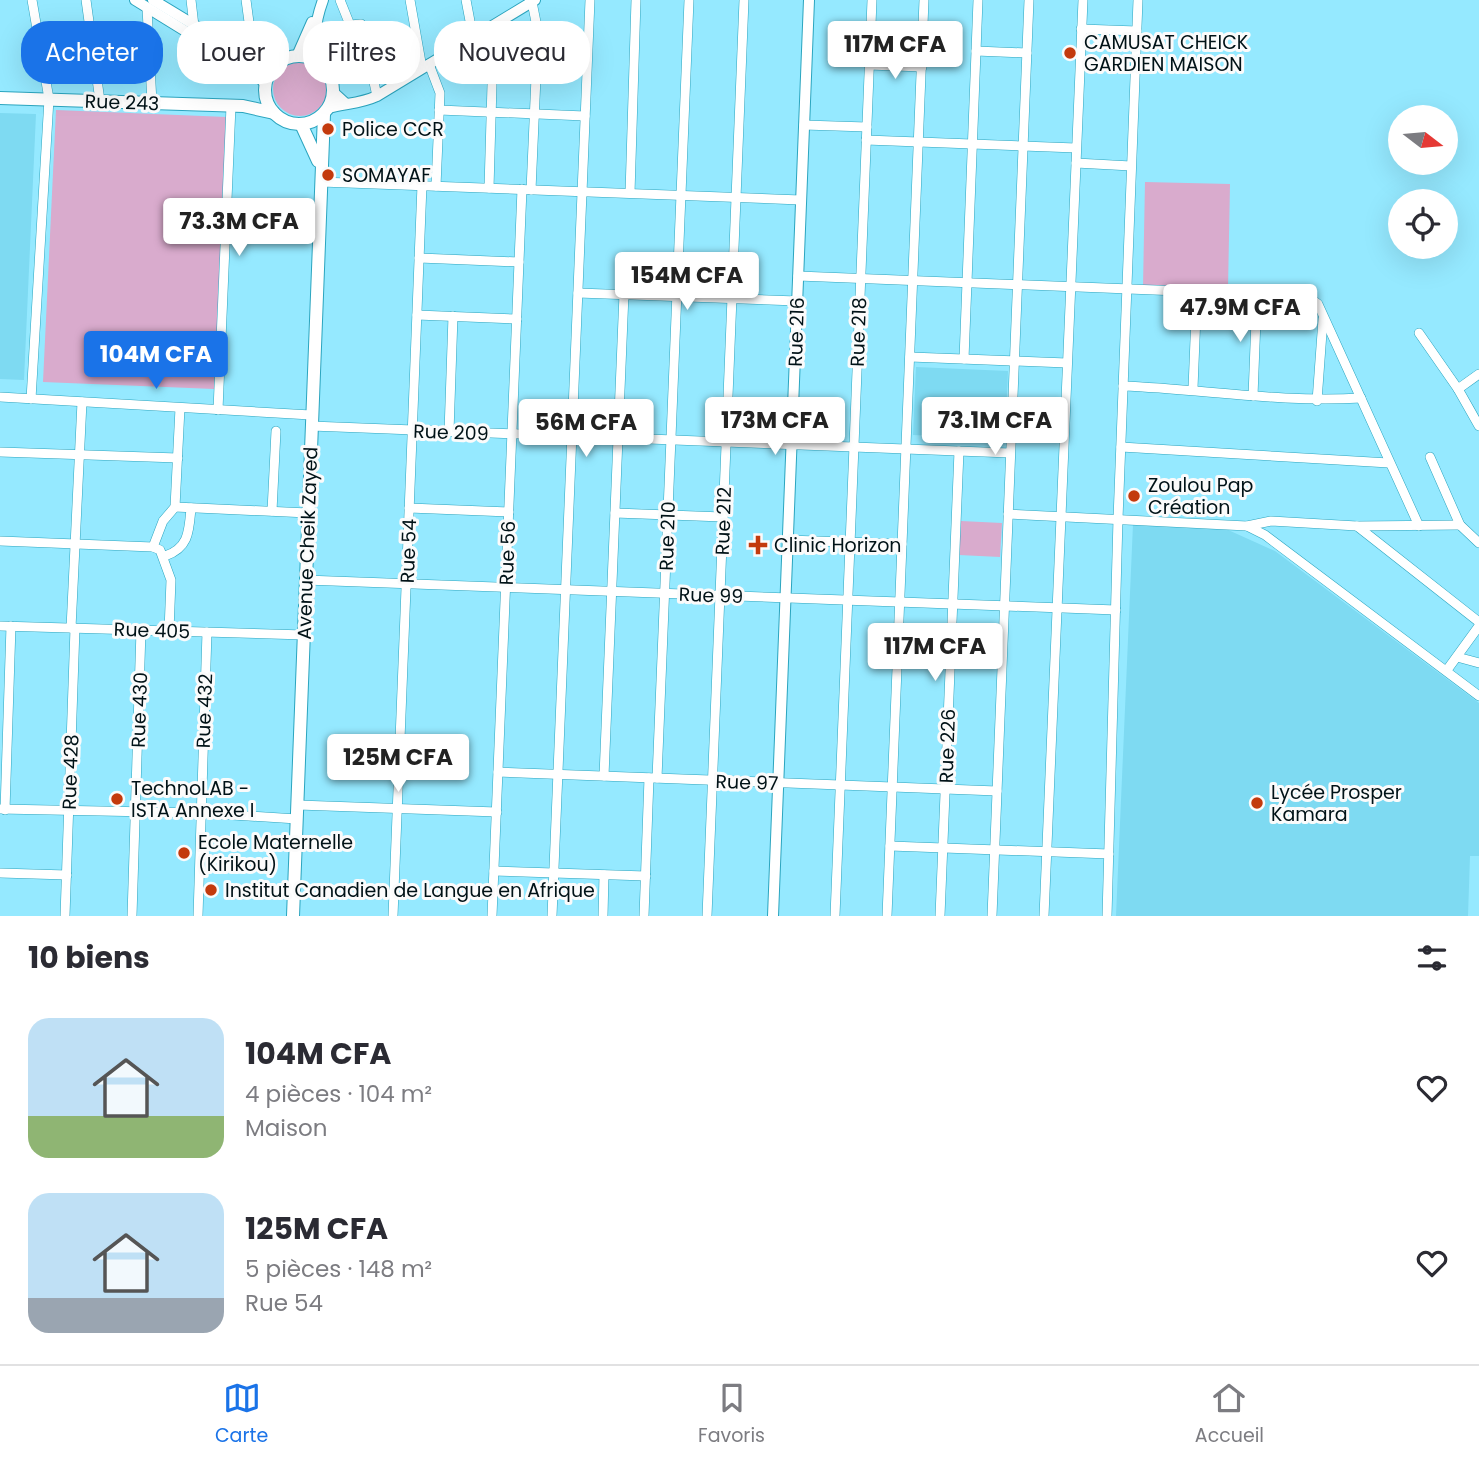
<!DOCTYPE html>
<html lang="fr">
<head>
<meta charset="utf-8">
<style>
	:root { --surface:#fff; --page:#f7f7f7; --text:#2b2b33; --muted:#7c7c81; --line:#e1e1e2; --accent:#1a73e8 }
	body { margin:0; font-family:Poppins,sans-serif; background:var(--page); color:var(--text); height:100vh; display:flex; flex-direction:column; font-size:26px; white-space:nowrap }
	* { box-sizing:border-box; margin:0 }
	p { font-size:23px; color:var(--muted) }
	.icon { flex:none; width:38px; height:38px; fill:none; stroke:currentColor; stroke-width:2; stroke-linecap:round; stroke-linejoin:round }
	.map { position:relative; height:916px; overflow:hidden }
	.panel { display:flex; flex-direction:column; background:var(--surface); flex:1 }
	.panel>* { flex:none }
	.banner { position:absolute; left:21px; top:21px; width:700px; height:63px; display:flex; gap:14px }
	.needle { width:46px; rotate:106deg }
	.controls { position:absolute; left:1388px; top:105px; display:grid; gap:14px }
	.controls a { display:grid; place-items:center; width:70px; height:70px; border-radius:50%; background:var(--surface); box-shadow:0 7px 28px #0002; font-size:35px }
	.price { position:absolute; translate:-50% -60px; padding:0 16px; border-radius:7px; background:#fff; color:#222; font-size:23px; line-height:46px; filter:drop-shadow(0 2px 4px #0008) }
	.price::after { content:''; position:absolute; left:50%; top:42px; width:21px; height:16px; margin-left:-10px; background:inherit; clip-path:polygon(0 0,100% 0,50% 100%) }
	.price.on { background:var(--accent); color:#fff }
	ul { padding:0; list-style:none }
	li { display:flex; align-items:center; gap:21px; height:175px; padding:0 28px }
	li span { display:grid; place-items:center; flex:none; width:196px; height:140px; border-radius:21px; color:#555 }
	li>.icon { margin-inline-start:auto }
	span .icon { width:84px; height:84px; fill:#fffc; stroke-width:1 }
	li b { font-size:30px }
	h2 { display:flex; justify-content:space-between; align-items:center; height:84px; padding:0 28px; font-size:30px }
	.pill { padding:0 24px; border-radius:28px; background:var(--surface); box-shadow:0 7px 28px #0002; font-size:24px; line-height:63px }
	.pill.on { background:var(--accent); color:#fff }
	.menu { display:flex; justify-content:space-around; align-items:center; height:98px; border-top:2px solid var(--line); background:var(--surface); font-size:19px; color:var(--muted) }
	.menu a { display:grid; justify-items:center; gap:4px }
	.menu .on { color:var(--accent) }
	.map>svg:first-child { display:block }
</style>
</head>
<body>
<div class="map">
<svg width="1479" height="916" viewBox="0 0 1479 916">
	<rect width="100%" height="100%" fill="#95e9ff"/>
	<g fill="#7edaf2">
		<path d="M0,113L36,114L24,380L0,379Z"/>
		<path d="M916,367L1008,371L1005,439L913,435Z"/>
		<path d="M1133,524L1226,529L1275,551L1479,703V856H1470L1468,916H1116Z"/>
	</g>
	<g fill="#d9abcd">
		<circle cx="300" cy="89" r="27"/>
		<path d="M56,110L227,117L214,389L43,382Z"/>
		<path d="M1145,182L1230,184L1228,289L1143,287Z"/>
		<path d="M961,521L1002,523L1000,557L959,555Z"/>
	</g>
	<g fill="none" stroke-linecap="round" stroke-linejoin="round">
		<defs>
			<g id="minor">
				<path d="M86,0L100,101"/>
				<path d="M191,0L194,26"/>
				<path d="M340,0L350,25L361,24L377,96"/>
				<path d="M410,0L422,68"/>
				<path d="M466,0L473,37"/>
				<path d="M147,8L152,103"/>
				<path d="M1081,29L1137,31"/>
				<path d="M483,31L493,50L489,188"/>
				<path d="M976,51L1027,53"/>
				<path d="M245,61L251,37L246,0"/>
				<path d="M429,64L440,93L436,186"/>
				<path d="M869,65L922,67"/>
				<path d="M439,110L585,116"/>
				<path d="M804,125L867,127"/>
				<path d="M866,140L1076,148"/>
				<path d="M1076,163L1131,166"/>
				<path d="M321,182L801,200"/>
				<path d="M531,190L538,32L532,2"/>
				<path d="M630,193L636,0"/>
				<path d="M419,258L519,262"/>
				<path d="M798,276L1307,296L1318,304L1419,526"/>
				<path d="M578,293L797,301"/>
				<path d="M417,315L517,319"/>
				<path d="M1419,333L1458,389L1479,426"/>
				<path d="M910,357L1067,363"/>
				<path d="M964,359L978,0"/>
				<path d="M1123,386C1202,389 1281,403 1361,398"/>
				<path d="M1193,388L1197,291"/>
				<path d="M1458,389L1479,374"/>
				<path d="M1253,396L1257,294"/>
				<path d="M0,397L311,415"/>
				<path d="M31,399L49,99L32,0"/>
				<path d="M1317,401L1323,319"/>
				<path d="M218,410L231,106"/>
				<path d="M311,426L1010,453"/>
				<path d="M449,432L453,316"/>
				<path d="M1121,447L1389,463"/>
				<path d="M0,452L178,458"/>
				<path d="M1430,457L1460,525L1479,543"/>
				<path d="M175,507L308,513"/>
				<path d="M409,508L509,512"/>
				<path d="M272,511L276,431"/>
				<path d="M615,513L723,517"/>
				<path d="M1008,514L1247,526L1271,521L1357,526L1460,525"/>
				<path d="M1247,526L1265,535L1479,696"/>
				<path d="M1357,526L1479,622"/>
				<path d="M788,540L902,544"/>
				<path d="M0,541L153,547L160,550L171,580L169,631"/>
				<path d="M153,547L163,521L175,507L180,408"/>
				<path d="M165,556C189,548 189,531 191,508"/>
				<path d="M305,580L1116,610"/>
				<path d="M0,626L305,635"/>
				<path d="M71,628L82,402"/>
				<path d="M1457,657L1479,663"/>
				<path d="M1447,670L1479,626"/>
				<path d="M498,772L997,791"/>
				<path d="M604,776L624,294"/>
				<path d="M657,778L689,0"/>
				<path d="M298,805L497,812"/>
				<path d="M0,809L201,813L297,819"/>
				<path d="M5,810L11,626"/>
				<path d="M890,846L1109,854"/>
				<path d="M494,871L646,876"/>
				<path d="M0,873L67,875"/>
				<path d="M65,916L75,628"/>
				<path d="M132,916L141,630"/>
				<path d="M198,916L207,632"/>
				<path d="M393,916L422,185"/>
				<path d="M492,916L522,189"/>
				<path d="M552,916L590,0"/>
				<path d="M603,916L604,875"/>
				<path d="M644,916L649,778"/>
				<path d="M707,916L744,0"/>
				<path d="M835,916L872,0"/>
				<path d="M887,916L924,0"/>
				<path d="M940,916L959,451"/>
				<path d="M992,916L1029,0"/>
				<path d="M1044,916L1083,0"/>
				<path d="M1107,916L1118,519L1138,0"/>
			</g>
			<g id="tertiary">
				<path d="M135,0L255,74L266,84"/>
				<path d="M153,0L257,63L277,65"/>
				<path d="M297,56L312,22"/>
				<path d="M322,65C313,40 314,25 323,0"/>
				<path d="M333,92L345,103"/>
				<path d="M328,108C345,103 360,104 377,96L535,0"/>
				<path d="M773,916L809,0"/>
			</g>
			<g id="secondary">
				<circle cx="299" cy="90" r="34"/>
				<path d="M0,98L243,106L274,113"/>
				<path d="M301,124L318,161"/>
				<path d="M293,916L324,114"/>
			</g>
		</defs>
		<use href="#minor" stroke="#2ba5bf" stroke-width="10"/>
		<use href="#tertiary" stroke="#2ba5bf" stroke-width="12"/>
		<use href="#secondary" stroke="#2ba5bf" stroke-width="14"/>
		<use href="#minor" stroke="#fff" stroke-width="9"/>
		<use href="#tertiary" stroke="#fff" stroke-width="10"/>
		<use href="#secondary" stroke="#fff" stroke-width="12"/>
	</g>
	<g fill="#c33a0d" stroke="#fbfbfb" stroke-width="2.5">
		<circle cx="1070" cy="53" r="7"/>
		<circle cx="328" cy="129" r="7"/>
		<circle cx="328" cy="175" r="7"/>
		<circle cx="1134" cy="496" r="7"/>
		<path d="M754.5 534.5h7v7h7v7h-7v7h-7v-7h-7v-7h7z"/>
		<circle cx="117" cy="799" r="7"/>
		<circle cx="1257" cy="803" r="7"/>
		<circle cx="184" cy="853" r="7"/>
		<circle cx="211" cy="890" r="7"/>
	</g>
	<g text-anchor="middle" stroke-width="6" stroke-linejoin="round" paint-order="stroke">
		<g font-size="19" fill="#001217" stroke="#fbfbfb" text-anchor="start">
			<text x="1084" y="49">CAMUSAT CHEICK<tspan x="1084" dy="22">GARDIEN MAISON</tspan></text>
			<text x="342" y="136">Police CCR</text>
			<text x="342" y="182">SOMAYAF</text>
			<text x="1148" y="492">Zoulou Pap<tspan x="1148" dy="22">Création</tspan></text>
			<text x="774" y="552">Clinic Horizon</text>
			<text x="131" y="795">TechnoLAB -<tspan x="131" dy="22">ISTA Annexe I</tspan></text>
			<text x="1271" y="799">Lycée Prosper<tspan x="1271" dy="22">Kamara</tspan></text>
			<text x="198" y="849">Ecole Maternelle<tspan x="198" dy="22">(Kirikou)</tspan></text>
			<text x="225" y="897">Institut Canadien de Langue en Afrique</text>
		</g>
		<g font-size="19" fill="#001217" stroke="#fbfbfb">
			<text transform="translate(122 102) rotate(2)" y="7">Rue 243</text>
			<text transform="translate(796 332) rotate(-88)" y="7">Rue 216</text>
			<text transform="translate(858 332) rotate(-88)" y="7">Rue 218</text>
			<text transform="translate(451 432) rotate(2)" y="7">Rue 209</text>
			<text transform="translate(723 521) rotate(-88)" y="7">Rue 212</text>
			<text transform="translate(667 536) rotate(-88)" y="7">Rue 210</text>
			<text transform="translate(307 543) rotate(-88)" y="7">Avenue Cheik Zayed</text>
			<text transform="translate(408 551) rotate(-88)" y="7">Rue 54</text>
			<text transform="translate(507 553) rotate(-88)" y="7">Rue 56</text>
			<text transform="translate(711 595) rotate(2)" y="7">Rue 99</text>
			<text transform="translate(152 630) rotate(2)" y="7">Rue 405</text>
			<text transform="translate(139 710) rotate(-88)" y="7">Rue 430</text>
			<text transform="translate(204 711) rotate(-88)" y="7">Rue 432</text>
			<text transform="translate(947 746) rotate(-88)" y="7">Rue 226</text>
			<text transform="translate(70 772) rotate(-88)" y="7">Rue 428</text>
			<text transform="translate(747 782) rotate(2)" y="7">Rue 97</text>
		</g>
	</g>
</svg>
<div class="controls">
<a><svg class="needle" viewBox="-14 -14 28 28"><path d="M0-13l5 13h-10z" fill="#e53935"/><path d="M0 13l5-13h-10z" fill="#7c7c81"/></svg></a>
<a><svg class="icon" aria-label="locate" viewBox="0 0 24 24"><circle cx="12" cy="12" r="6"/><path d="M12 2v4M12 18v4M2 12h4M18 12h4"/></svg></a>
</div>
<b class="price" style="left:895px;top:81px">117M CFA</b>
<b class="price" style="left:239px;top:258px">73.3M CFA</b>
<b class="price" style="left:687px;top:312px">154M CFA</b>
<b class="price" style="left:1240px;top:344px">47.9M CFA</b>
<b class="price on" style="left:156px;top:391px">104M CFA</b>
<b class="price" style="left:775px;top:457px">173M CFA</b>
<b class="price" style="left:995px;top:457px">73.1M CFA</b>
<b class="price" style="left:586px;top:459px">56M CFA</b>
<b class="price" style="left:935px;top:683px">117M CFA</b>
<b class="price" style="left:398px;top:794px">125M CFA</b>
<div class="banner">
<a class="pill on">Acheter</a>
<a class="pill">Louer</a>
<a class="pill">Filtres</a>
<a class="pill">Nouveau</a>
</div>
</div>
<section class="panel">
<h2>10 biens<svg class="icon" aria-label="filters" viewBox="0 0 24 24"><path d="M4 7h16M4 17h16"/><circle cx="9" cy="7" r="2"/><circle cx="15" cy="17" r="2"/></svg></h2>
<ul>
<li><span style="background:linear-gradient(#bfe0f5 70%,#8fb573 0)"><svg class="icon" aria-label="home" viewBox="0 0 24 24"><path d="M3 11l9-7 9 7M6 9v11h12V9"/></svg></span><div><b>104M CFA</b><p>4 pièces · 104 m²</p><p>Maison</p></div><svg class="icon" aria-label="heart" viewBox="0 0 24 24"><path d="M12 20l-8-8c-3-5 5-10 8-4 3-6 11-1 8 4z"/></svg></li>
<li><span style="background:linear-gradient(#bfe0f5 75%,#9aa5b1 0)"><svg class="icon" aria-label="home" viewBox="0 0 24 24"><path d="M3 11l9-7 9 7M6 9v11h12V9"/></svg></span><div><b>125M CFA</b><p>5 pièces · 148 m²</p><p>Rue 54</p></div><svg class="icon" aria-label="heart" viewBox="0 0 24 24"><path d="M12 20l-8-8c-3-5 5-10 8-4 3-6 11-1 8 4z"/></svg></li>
</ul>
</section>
<nav class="menu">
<a class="on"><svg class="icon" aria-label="map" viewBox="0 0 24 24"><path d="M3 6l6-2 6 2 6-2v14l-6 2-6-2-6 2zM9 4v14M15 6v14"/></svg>Carte</a>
<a><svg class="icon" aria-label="saved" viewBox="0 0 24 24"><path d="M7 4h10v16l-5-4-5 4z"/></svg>Favoris</a>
<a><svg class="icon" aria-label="home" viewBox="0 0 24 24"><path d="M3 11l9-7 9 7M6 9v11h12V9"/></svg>Accueil</a>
</nav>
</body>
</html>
